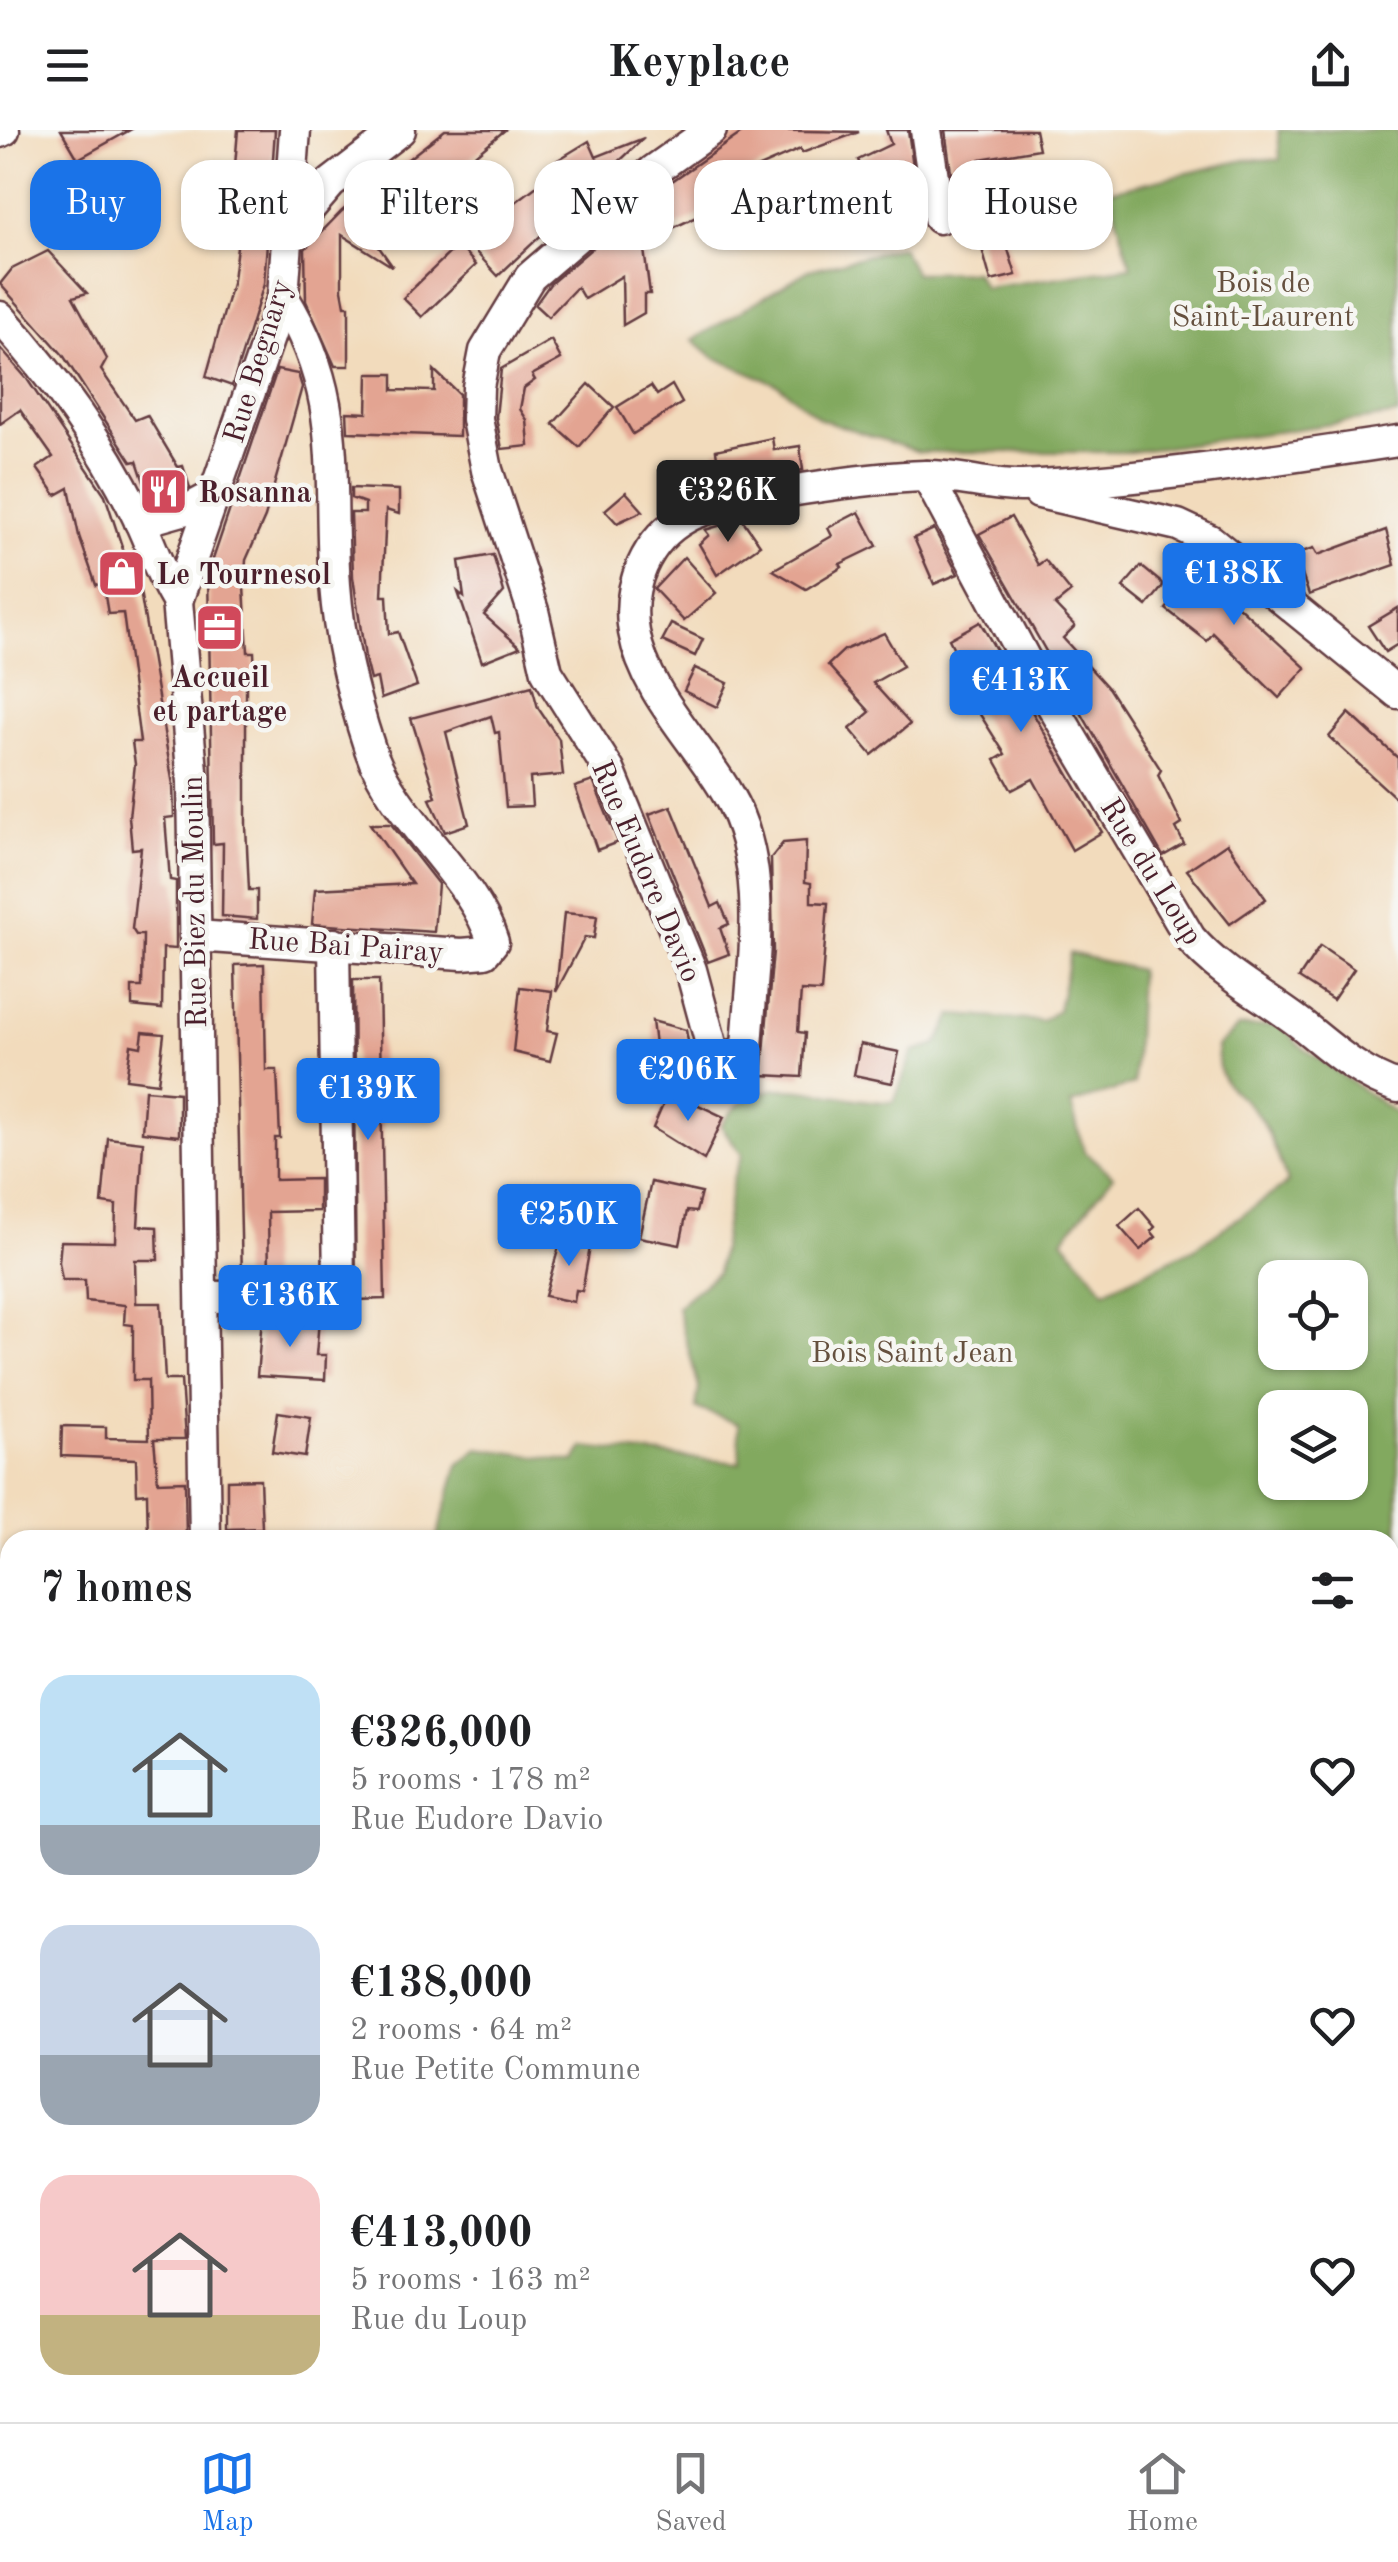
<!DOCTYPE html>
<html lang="en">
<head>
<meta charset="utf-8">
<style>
	:root { --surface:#fff; --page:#f6f6f6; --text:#202124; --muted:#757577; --line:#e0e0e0; --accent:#1a73e8 }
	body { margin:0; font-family:"Old Standard TT",serif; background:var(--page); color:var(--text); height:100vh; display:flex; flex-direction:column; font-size:38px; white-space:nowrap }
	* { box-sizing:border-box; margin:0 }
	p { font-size:32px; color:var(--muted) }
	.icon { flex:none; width:55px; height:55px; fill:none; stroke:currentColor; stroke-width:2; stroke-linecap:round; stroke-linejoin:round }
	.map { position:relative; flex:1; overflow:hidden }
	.sheet { position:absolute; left:0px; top:1400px; width:1400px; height:892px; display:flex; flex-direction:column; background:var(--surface); border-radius:30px 30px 0 0; box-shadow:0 2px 8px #0004 }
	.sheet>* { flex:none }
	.banner { position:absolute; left:30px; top:30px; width:1340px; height:90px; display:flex; gap:20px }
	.fabs { position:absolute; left:1258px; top:1130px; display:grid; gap:20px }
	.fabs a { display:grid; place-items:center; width:110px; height:110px; border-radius:20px; background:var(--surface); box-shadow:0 2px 8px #0004; font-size:50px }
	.price { position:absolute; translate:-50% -85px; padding:0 22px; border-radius:10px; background:var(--accent); color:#fff; font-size:32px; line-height:65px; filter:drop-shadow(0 2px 5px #0008) }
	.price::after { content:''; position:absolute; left:50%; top:60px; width:30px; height:22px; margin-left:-15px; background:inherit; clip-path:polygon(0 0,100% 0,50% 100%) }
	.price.active { background:#222; color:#fff }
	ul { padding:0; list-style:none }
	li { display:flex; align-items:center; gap:30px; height:250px; padding:0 40px }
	li span { display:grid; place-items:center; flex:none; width:280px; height:200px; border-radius:30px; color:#555 }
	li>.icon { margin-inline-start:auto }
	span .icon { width:120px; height:120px; fill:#fffc; stroke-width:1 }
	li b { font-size:42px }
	h2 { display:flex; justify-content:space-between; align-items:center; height:120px; padding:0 40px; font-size:42px }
	.pill { padding:0 35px; border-radius:30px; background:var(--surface); box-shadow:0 2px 8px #0004; font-size:35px; line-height:90px }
	.pill.active { background:var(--accent); color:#fff }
	header { display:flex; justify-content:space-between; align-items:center; height:130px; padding:0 40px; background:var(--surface); font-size:45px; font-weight:700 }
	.dock { display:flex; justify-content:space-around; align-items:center; height:140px; border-top:2px solid var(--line); background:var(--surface); font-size:28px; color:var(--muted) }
	.dock a { display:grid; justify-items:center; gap:5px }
	.dock .active { color:var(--accent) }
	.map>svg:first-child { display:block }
</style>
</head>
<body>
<header><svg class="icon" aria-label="menu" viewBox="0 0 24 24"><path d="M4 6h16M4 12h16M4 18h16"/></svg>Keyplace<svg class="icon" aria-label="share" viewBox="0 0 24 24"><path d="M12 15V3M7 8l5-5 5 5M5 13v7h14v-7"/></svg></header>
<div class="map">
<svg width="1398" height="2292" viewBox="0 0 1398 2292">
	<rect width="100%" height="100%" fill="#f6f6f2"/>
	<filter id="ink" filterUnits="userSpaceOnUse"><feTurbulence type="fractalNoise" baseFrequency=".01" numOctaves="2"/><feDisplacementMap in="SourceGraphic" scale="20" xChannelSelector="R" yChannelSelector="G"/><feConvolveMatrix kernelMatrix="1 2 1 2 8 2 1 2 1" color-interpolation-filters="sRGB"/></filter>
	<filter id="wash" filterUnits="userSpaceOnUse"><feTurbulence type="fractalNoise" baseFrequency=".0048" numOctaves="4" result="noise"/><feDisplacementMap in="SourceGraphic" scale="40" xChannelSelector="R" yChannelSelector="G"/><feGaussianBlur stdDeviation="2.25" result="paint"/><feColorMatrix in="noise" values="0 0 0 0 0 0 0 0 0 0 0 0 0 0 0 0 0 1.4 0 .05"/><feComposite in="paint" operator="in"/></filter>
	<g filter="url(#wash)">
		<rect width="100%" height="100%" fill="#f2dbbc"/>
		<path fill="#a3c36b" stroke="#76714b" stroke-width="2.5" d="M1398,1550V1802L1390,1811V1556Z"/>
		<g fill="#82a95f" stroke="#666445" stroke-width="2.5" fill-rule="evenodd">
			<path d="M1278,0H1398V285L1131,322H919L820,289L779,255L713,227L693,210L809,140L901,117L915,143L975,142L984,158L1131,137L1109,61L1249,29L1280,30Z"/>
			<path d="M1070,823L1139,840L1134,954L1071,974L1084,1021L1113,1046L1063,1109L1105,1161L1195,1118L1288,1053C1279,1032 1272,1005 1259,987C1237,955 1218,965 1217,917L1238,897L1282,895L1298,914L1398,985V1550L1390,1555V1410H436L458,1335L478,1318L575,1332L584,1317L740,1333L738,1294L696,1278L699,1258L677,1177L717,1143L733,1048L742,1025L721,996C761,929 828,974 894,972L913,922L937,915L952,885L1042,891L1058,880ZM1275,1148H1350V1222H1275ZM1275,1278H1350V1352H1275Z"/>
			<path d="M0,1478L10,1480V1774L0,1807Z"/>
			<path d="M1398,1802V2252L1390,2253V1811Z"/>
			<path d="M0,2037L10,2038V2282L778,2283L772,2292H0Z"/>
			<path d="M837,2283V2282L1245,2283L1242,2292H837Z"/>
		</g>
		<path fill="#72b6e8" stroke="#5e6a8a" stroke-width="2.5" d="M0,2139L10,2141V2282L75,2283L74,2292H0Z"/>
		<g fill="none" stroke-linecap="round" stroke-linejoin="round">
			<path stroke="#72b6e8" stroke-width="8" d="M107,2292L109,2282"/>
		</g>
		<g id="blocks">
			<g fill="#e3a492">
				<path d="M61,0H130L78,29Z"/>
				<path d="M238,0H275L264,154L232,256L206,247L233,150L241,83H231Z"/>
				<path d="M445,0H505L407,81L403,76L369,103L393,137L342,105V160L345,176H349V236H335L306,171L305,119L342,81Z"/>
				<path d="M746,0L859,2L802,23L800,19L754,39L723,57L728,72L643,112L650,164H644V183L623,195L622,146L584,169L577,157L548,187L535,175L550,154L665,56Z"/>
				<path d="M886,0H908L919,80L877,101L864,77L833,92L824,70L867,49L858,30L891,14Z"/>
				<path d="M945,0H1035L1039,19L980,29L1016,145L991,151L970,76L959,79L954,63Z"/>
				<path d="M644,8L498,146L475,121L504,99L496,87L558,40L556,31L589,11L596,27Z"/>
				<path d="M462,111V119L476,135L422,187L403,168Z"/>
				<path d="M48,121L87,163L73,167L107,229L101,240L135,290L147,285L178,337L183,336L190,358L150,370L137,331L132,332L63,225L0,154L12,139Z"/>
				<path d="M551,210L561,229L532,245L535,250L524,258L520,279L527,290L529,316L502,319L496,287L501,239Z"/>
				<path d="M0,218L27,249L105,365L135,456L139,455L173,655L174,687L165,688L170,750L176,751V819L163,818L162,879L132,876V857H142L143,805H136L132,799L141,718L132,719L129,687L135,634L132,612H140L123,483L108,484L103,454L96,455L79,406L69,358L56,365L37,338L53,327L20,280L0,294Z"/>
				<path d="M277,240L298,244L302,257L265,387L246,430L244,457L248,522H254L255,544H246V696L249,760H257V789L222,786L223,713L213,714L208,444Z"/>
				<path d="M434,240L459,264V306L348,302L347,282L367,283L368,244H393V260L434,261Z"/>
				<path d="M589,254L614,277L579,317L553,294Z"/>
				<path d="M672,255L682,273L633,304L617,277L651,256L657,265Z"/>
				<path d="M772,308L774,320L800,316L803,340L694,360L685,339L717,328L716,320Z"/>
				<path d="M351,358L399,360V384L386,380L382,466H387L389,504L398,502L417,556L381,569L377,548L370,550L366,534L353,447L351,383H365V373L351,368Z"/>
				<path d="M626,362L643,381L617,393L605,380Z"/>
				<path d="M859,382L877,416L840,434L842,437L806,459L773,440L832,406L828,398Z"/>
				<path d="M1011,387L1038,435L1045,430L1071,462L1055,475L1075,496L1063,508L1109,559L1161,640L1158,645L1182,694L1176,698L1184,714L1163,726L979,404Z"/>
				<path d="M742,389L760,415L717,445L699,414L709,405L705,400Z"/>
				<path d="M934,399L958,444L934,454L914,408Z"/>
				<path d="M1386,400L1395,435L1309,465L1295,424L1314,418L1318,425Z"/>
				<path d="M493,425L504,462L484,485L520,517L482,532L458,462L464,467L459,431Z"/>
				<path d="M684,427L716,463L684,491L654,459Z"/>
				<path d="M1205,430L1236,456L1227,466L1306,538L1279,568L1213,503L1207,511L1166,479Z"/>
				<path d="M1141,436L1164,455L1147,476L1123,457Z"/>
				<path d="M1398,478V514L1385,522L1368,496Z"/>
				<path d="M980,492L1102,702L1072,720L1033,649L1012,660L995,630L1005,624L962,556L970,551L949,509Z"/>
				<path d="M671,494L703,509L695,526L662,511Z"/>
				<path d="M884,503L903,536L873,553L910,594L872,625L850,599L870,582L828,535L844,520Z"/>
				<path d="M695,538L728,553L717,577L684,561Z"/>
				<path d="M532,556L538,578L559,609L563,645L530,648L532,676L506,677L499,602L495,603L491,586L446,602L469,694L445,702L430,669L436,667L411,588Z"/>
				<path d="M1349,583L1398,628V670L1329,607Z"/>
				<path d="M593,651L618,712L597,720L575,657Z"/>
				<path d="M671,676L712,777L720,773L729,794L720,798L729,824L708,832L649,684Z"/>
				<path d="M370,694H391L438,754L434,802L312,794L315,759L412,754Z"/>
				<path d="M806,711L805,752L811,753V772L828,773L821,862L801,861L798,902L805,903L802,947L762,945L773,821L771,728L783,713Z"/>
				<path d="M1227,713L1266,769L1230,794L1187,740Z"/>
				<path d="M564,783L597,786L594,808L585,807L556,862Z"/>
				<path d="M1320,816L1354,839L1333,870L1299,848Z"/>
				<path d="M264,834L266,940H277L280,1008H275V1050L319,1049V1081L268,1082L269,1148H242L235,835Z"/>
				<path d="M353,850H379L385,1169L356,1170Z"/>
				<path d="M520,857L552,861L547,901L557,903L550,931L513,922Z"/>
				<path d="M652,891L686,900L689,917L656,923Z"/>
				<path d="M143,902L164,904L158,953L126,949L131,915L141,917Z"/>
				<path d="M860,914L899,922L892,953L854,945Z"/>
				<path d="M145,960L179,963V1006L142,1002Z"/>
				<path d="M669,961L724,987L704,1030L653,998Z"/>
				<path d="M108,1008L143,1012L138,1096L157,1097L158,1130H135L136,1173H161L165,1250H181L185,1309H154L158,1352L185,1351L186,1410H148L147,1363L137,1364L136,1329L61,1326L62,1296L106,1297V1308L149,1309L148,1250H133V1195L124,1194L125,1175L86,1171L85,1150H62L59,1132L61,1111L115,1112L116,1075L102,1073Z"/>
				<path d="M651,1052L701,1063L696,1082L687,1081L680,1115L639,1107Z"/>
				<path d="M1139,1078L1155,1097L1151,1101L1156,1107L1140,1120L1119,1096Z"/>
				<path d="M562,1106L591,1112L582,1161L576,1160L574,1172L545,1166Z"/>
				<path d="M262,1188L319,1190L316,1225H326L325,1250L257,1246Z"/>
				<path d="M278,1282L311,1287L305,1327L272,1322Z"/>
				<path d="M260,1349L262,1398L227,1399V1350Z"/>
			</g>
		</g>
	</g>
	<g filter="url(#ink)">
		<use href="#blocks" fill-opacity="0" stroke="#633b41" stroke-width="2.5"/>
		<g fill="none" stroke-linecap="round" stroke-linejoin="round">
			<defs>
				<g id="minor">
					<path d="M711,0L653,41L530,147L485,221L478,257L477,289L487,340L533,481L547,542L609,640L691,840L714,925L727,930L747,917C752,836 771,738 728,665C698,612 645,564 634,502C626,457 646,409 687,387C726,366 877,347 925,346C958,345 990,357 1023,356C1149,349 1273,330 1398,311"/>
					<path d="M926,0L939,88"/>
					<path d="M0,2L4,0"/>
					<path d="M289,102L331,53L400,0"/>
					<path d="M0,187C51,244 100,310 134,379C150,410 158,441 177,471L193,652L205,1410"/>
					<path d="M927,346L1026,531L1190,808C1222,845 1263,865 1301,894C1331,918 1360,945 1398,957"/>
					<path d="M1039,363L1178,395L1210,410L1398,563"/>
					<path d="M140,392L193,377L217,364"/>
					<path d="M177,471L283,167L295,0"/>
					<path d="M195,806L462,824L485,822L493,812C473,745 393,689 370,619C353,568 339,509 335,455C327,344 346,269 283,167"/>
					<path d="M203,1167L328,1166L339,1153L334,814"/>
				</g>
			</defs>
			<use href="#minor" stroke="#633b41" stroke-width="35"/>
			<use href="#minor" stroke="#fff" stroke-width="30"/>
		</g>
	</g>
	<defs>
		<symbol id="restaurant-square" viewBox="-11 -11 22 22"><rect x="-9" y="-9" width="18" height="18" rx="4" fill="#d1495b" stroke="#f6f6f2"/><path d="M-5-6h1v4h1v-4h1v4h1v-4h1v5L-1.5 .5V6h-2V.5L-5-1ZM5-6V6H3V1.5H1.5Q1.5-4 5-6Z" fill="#fff"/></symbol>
		<symbol id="shop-square" viewBox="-11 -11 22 22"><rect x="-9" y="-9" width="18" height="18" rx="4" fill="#d1495b" stroke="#f6f6f2"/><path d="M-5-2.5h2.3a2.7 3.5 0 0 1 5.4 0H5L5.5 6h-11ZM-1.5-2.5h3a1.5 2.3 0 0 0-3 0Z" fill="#fff"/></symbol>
		<symbol id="office-square" viewBox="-11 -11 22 22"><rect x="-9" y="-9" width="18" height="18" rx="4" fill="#d1495b" stroke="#f6f6f2"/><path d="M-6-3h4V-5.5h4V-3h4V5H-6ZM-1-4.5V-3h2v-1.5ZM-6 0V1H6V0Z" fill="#fff"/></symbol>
	</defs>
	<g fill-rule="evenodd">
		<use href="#restaurant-square" x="136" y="334" width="55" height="55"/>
		<use href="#shop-square" x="94" y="416" width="55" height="55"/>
		<use href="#office-square" x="192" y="470" width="55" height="55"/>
	</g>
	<g text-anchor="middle" stroke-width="9" stroke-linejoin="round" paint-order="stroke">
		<g font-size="30" fill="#65503e" stroke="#f6f6f2">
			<text x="1263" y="162">Bois de<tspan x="1263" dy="34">Saint-Laurent</tspan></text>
			<text x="912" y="1232">Bois Saint Jean</text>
		</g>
		<g font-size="30" fill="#4a1f2b" stroke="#f6f6f2">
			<text transform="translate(257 231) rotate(-73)" y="10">Rue Begnary</text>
			<text transform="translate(647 741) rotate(67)" y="10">Rue Eudore Davio</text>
			<text transform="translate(1152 741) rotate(58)" y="10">Rue du Loup</text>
			<text transform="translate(194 772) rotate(-91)" y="10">Rue Biez du Moulin</text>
			<text transform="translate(346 815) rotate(4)" y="10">Rue Bai Pairay</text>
		</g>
		<g font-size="30" font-weight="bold" fill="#4a1f2b" stroke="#f6f6f2" text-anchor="start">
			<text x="198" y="372">Rosanna</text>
			<text x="156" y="454">Le Tournesol</text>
			<text x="220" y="557" text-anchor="middle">Accueil<tspan x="220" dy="34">et partage</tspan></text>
		</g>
	</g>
</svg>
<div class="fabs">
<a><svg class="icon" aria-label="locate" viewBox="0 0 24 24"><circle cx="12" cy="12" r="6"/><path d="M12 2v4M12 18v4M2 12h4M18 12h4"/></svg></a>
<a><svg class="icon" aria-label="layers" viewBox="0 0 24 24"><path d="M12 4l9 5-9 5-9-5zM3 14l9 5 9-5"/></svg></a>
</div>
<b class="price active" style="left:728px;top:415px">€326K</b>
<b class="price" style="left:1234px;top:498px">€138K</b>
<b class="price" style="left:1021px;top:605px">€413K</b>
<b class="price" style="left:688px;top:994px">€206K</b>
<b class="price" style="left:368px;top:1013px">€139K</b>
<b class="price" style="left:569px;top:1139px">€250K</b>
<b class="price" style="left:290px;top:1220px">€136K</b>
<div class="banner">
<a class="pill active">Buy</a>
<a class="pill">Rent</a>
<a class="pill">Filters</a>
<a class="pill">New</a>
<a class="pill">Apartment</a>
<a class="pill">House</a>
</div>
<section class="sheet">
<h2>7 homes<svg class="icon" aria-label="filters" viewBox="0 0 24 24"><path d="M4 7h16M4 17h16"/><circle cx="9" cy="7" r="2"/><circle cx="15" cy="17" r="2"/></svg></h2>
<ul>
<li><span style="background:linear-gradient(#bfe0f5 75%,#9aa5b1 0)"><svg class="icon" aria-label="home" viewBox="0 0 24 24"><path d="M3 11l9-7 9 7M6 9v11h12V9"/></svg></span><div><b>€326,000</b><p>5 rooms · 178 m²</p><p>Rue Eudore Davio</p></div><svg class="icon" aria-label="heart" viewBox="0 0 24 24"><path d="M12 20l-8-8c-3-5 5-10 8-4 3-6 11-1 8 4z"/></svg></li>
<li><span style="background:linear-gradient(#c9d6e8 65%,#9aa5b1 0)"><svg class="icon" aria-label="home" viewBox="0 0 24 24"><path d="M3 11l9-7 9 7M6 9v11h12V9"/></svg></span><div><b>€138,000</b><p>2 rooms · 64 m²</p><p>Rue Petite Commune</p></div><svg class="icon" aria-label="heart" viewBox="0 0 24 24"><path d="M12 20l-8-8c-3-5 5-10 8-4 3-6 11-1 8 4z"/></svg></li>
<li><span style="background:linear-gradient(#f6c9c9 70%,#c2b280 0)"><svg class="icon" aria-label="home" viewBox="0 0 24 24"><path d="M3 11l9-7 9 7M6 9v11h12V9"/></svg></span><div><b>€413,000</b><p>5 rooms · 163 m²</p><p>Rue du Loup</p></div><svg class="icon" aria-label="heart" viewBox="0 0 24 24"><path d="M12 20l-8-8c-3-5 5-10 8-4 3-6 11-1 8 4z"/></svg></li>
</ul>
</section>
</div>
<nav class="dock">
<a class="active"><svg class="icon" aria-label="map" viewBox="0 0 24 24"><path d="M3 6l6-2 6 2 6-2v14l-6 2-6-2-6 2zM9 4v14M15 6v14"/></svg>Map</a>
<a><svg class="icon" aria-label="saved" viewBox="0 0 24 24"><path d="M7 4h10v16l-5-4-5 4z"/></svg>Saved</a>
<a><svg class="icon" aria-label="home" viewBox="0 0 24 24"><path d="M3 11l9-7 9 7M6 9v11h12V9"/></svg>Home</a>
</nav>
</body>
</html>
